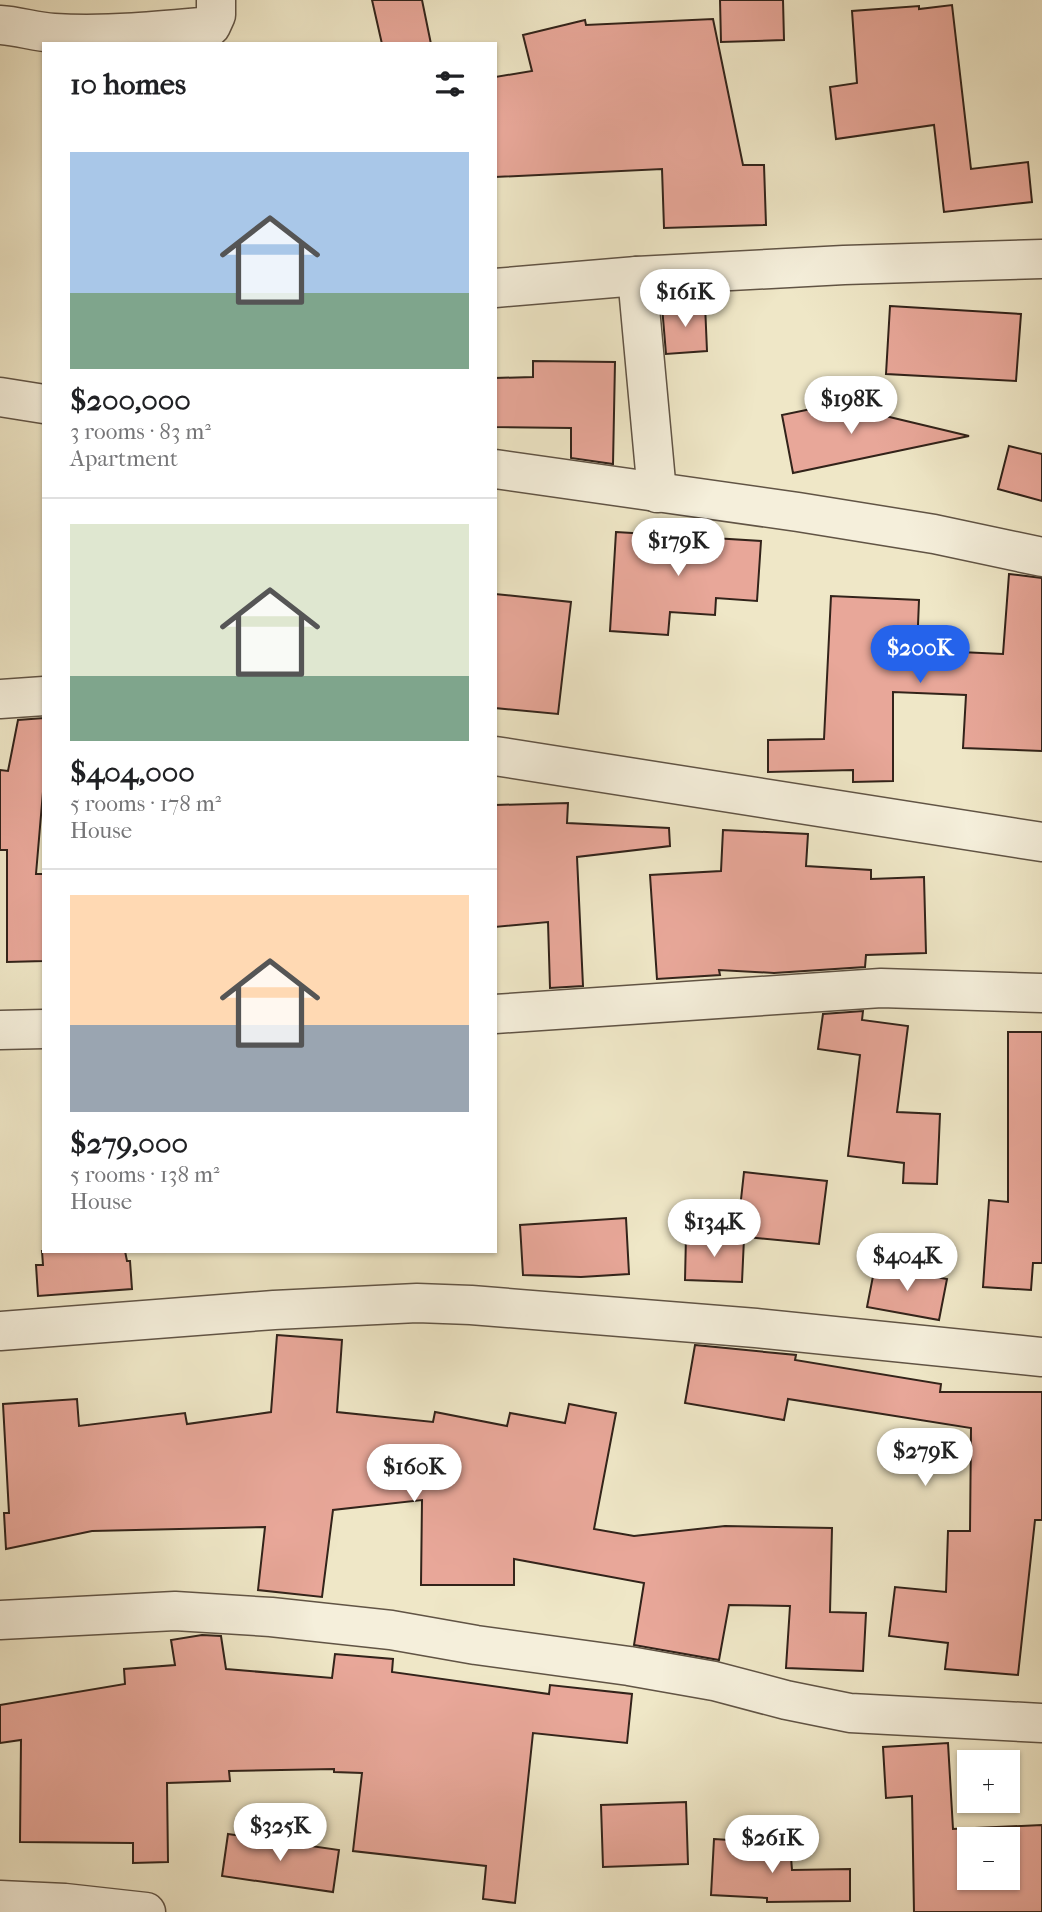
<!DOCTYPE html>
<html lang="en">
<head>
<meta charset="utf-8">
<style>
	:root { --surface:#fff; --page:#f2f2f2; --text:#202124; --muted:#757577; --line:#e0e0e0; --accent:#2563eb }
	body { margin:0; font-family:"IM FELL French Canon",serif; background:var(--page); color:var(--text); height:100vh; display:flex; flex-direction:column; font-size:26px; white-space:nowrap }
	* { box-sizing:border-box; margin:0 }
	p { font-size:23px; color:var(--muted) }
	.icon { flex:none; width:38px; height:38px; fill:none; stroke:currentColor; stroke-width:2; stroke-linecap:round; stroke-linejoin:round }
	.map { position:relative; flex:1; overflow:hidden }
	.sheet { position:absolute; left:42px; top:42px; width:455px; height:1211px; display:flex; flex-direction:column; background:var(--surface); border-radius:0px; box-shadow:0 2px 5px #0004 }
	.sheet>* { flex:none }
	.tools { position:absolute; left:957px; top:1750px; display:grid; gap:14px }
	.tools a { display:grid; place-items:center; width:63px; height:63px; border-radius:0px; background:var(--surface); box-shadow:0 2px 5px #0004; font-size:35px }
	.price { position:absolute; translate:-50% -60px; padding:0 16px; border-radius:24px; background:#fff; color:#222; font-size:23px; line-height:46px; filter:drop-shadow(0 2px 4px #0008) }
	.price::after { content:''; position:absolute; left:50%; top:42px; width:21px; height:16px; margin-left:-10px; background:inherit; clip-path:polygon(0 0,100% 0,50% 100%) }
	.price.on { background:var(--accent); color:#fff }
	ul { padding:0; list-style:none }
	li { display:grid; align-content:center; gap:14px; height:371px; padding:0 28px }
	li+li { border-top:2px solid var(--line) }
	li span { display:grid; place-items:center; height:217px; border-radius:0px; color:#555 }
	li>.icon { margin-inline-start:auto }
	span .icon { width:126px; height:126px; fill:#fffc; stroke-width:1 }
	li b { font-size:30px }
	h2 { display:flex; justify-content:space-between; align-items:center; height:84px; padding:0 28px; font-size:30px }
	.map>svg:first-child { display:block }
</style>
</head>
<body>
<div class="map">
<svg width="1042" height="1912" viewBox="0 0 1042 1912">
	<rect width="100%" height="100%" fill="#efe7c7"/>
	<filter id="stains"><feTurbulence type="fractalNoise" baseFrequency=".00286" numOctaves="4"/><feColorMatrix values="0 0 0 0 .2 0 0 0 0 .09 0 0 0 0 .02 0 0 0 .5 -.17"/></filter>
	<radialGradient id="worn" r=".72"><stop offset=".6" stop-color="#630" stop-opacity="0"/><stop offset="1" stop-color="#630" stop-opacity=".3"/></radialGradient>
	<g fill="#e8a799" stroke="#32231a" stroke-width="2" fill-rule="evenodd">
		<path d="M372,0H422L431,44H382Z"/>
		<path d="M720,0H783L784,40L721,42Z"/>
		<path d="M952,5L971,169L1028,162L1032,202L944,212L934,125L836,139L830,87L857,83L852,11L919,6V9Z"/>
		<path d="M713,19L743,165H764L766,225L664,228L662,169L495,177V77L532,71L523,35L585,20L586,25Z"/>
		<path d="M705,304L707,351L666,354L662,306Z"/>
		<path d="M890,306L1021,314L1016,381L886,374Z"/>
		<path d="M533,361L615,362L613,464L571,458V428L495,427V378L533,377Z"/>
		<path d="M835,404L969,436L793,473L782,415Z"/>
		<path d="M1009,446L1042,454V501L998,489Z"/>
		<path d="M616,532L761,541L757,601L716,598L715,615L670,612L668,635L610,631Z"/>
		<path d="M1009,574L1042,578V751L963,748L966,695L893,692V781L853,782V770L768,772V740L824,739L831,596L919,600L917,650L1003,654Z"/>
		<path d="M495,594L571,602L558,714L495,708Z"/>
		<path d="M44,718V780L36,874H44V961L7,962V850H0V770L8,771L18,720Z"/>
		<path d="M568,803L567,823L669,828L670,846L577,857L583,986L550,988L548,922L495,927V805Z"/>
		<path d="M723,830L808,834L806,866L871,870V879L924,877L926,953L866,955L865,967L774,973L719,970L720,975L657,979L650,875L721,871Z"/>
		<path d="M863,1011L862,1020L908,1026L897,1112L940,1114L937,1184L903,1183L904,1163L848,1156L860,1055L818,1049L823,1014Z"/>
		<path d="M1008,1032H1042V1263H1033L1031,1290L983,1287L989,1200L1008,1202Z"/>
		<path d="M744,1172L827,1181L819,1244L737,1236Z"/>
		<path d="M626,1218L629,1274L581,1277L523,1275L520,1225Z"/>
		<path d="M686,1236L744,1238L742,1282L685,1280Z"/>
		<path d="M42,1251H125L127,1261H130L132,1289L38,1296L36,1265H43Z"/>
		<path d="M875,1266L947,1279L939,1320L867,1307Z"/>
		<path d="M277,1335L342,1340L337,1412L433,1422L435,1412L507,1426L510,1413L565,1423L569,1404L616,1413L594,1529L634,1536L725,1526L832,1528L830,1612L866,1613L863,1671L786,1668L790,1606L729,1605L719,1660L634,1645L644,1583L514,1559V1585H421L422,1500L333,1510L322,1597L258,1590L265,1527L92,1531L6,1549L4,1513H9L3,1404L77,1399L79,1426L185,1413L187,1424L271,1412Z"/>
		<path d="M695,1345L796,1355L795,1360L941,1384L940,1392H1042V1520H1035L1018,1675L945,1669L948,1643L889,1636L895,1587L946,1592L948,1531H970L971,1428L788,1399L784,1420L685,1403Z"/>
		<path d="M202,1635L221,1636L226,1669L332,1678L335,1654L393,1659L392,1672L549,1694L550,1685L632,1694L627,1743L533,1733L515,1903L483,1899L486,1866L353,1851L362,1773L334,1772V1769L229,1771L230,1781L167,1783L168,1862L133,1863V1843L20,1842L21,1740L0,1743V1705L125,1684L124,1669L175,1665L171,1640Z"/>
		<path d="M948,1743L953,1829L1042,1825V1912H914L912,1796L886,1798L883,1747ZM970,1839H1008V1878H970Z"/>
		<path d="M686,1802L688,1864L603,1867L601,1805Z"/>
		<path d="M228,1834L339,1850L333,1892L222,1876Z"/>
		<path d="M714,1839L790,1844L792,1870L850,1869V1901L767,1902V1898L711,1895Z"/>
	</g>
	<g fill="none" stroke-linecap="round" stroke-linejoin="round">
		<defs>
			<g id="street">
				<path d="M0,25C18,26 36,32 54,33C106,36 159,31 211,26L216,15V0"/>
				<path d="M637,276L657,493"/>
				<path d="M495,288L637,276L844,265L1042,259"/>
				<path d="M0,397L44,404"/>
				<path d="M495,469L798,512L934,534L1042,557"/>
				<path d="M0,699L44,696"/>
				<path d="M495,756L1042,842"/>
				<path d="M495,1014L881,988L1042,993"/>
				<path d="M0,1030L44,1029"/>
				<path d="M0,1331L274,1310L417,1303L471,1305L756,1328L1042,1357"/>
				<path d="M0,1620L175,1611L271,1617L391,1630L476,1645L629,1666L714,1681L786,1700L850,1713L1042,1723"/>
				<path d="M0,1900L65,1903L146,1912"/>
			</g>
		</defs>
		<use href="#street" stroke="#615445" stroke-width="41"/>
		<use href="#street" stroke="#f5efdb" stroke-width="38"/>
	</g>
	<rect width="100%" height="100%" filter="url(#stains)"/>
	<rect width="100%" height="100%" fill="url(#worn)"/>
</svg>
<div class="tools">
<a>+</a>
<a>−</a>
</div>
<b class="price" style="left:685px;top:329px">$161K</b>
<b class="price" style="left:851px;top:436px">$198K</b>
<b class="price" style="left:678px;top:578px">$179K</b>
<b class="price on" style="left:920px;top:685px">$200K</b>
<b class="price" style="left:714px;top:1259px">$134K</b>
<b class="price" style="left:907px;top:1293px">$404K</b>
<b class="price" style="left:925px;top:1488px">$279K</b>
<b class="price" style="left:414px;top:1504px">$160K</b>
<b class="price" style="left:280px;top:1863px">$325K</b>
<b class="price" style="left:772px;top:1875px">$261K</b>
<section class="sheet">
<h2>10 homes<svg class="icon" aria-label="filters" viewBox="0 0 24 24"><path d="M4 7h16M4 17h16"/><circle cx="9" cy="7" r="2"/><circle cx="15" cy="17" r="2"/></svg></h2>
<ul>
<li><span style="background:linear-gradient(#a9c7e8 65%,#7fa58c 0)"><svg class="icon" aria-label="home" viewBox="0 0 24 24"><path d="M3 11l9-7 9 7M6 9v11h12V9"/></svg></span><div><b>$200,000</b><p>3 rooms · 83 m²</p><p>Apartment</p></div></li>
<li><span style="background:linear-gradient(#dfe7d0 70%,#7fa58c 0)"><svg class="icon" aria-label="home" viewBox="0 0 24 24"><path d="M3 11l9-7 9 7M6 9v11h12V9"/></svg></span><div><b>$404,000</b><p>5 rooms · 178 m²</p><p>House</p></div></li>
<li><span style="background:linear-gradient(#ffd9b3 60%,#9aa5b1 0)"><svg class="icon" aria-label="home" viewBox="0 0 24 24"><path d="M3 11l9-7 9 7M6 9v11h12V9"/></svg></span><div><b>$279,000</b><p>5 rooms · 138 m²</p><p>House</p></div></li>
</ul>
</section>
</div>
</body>
</html>
